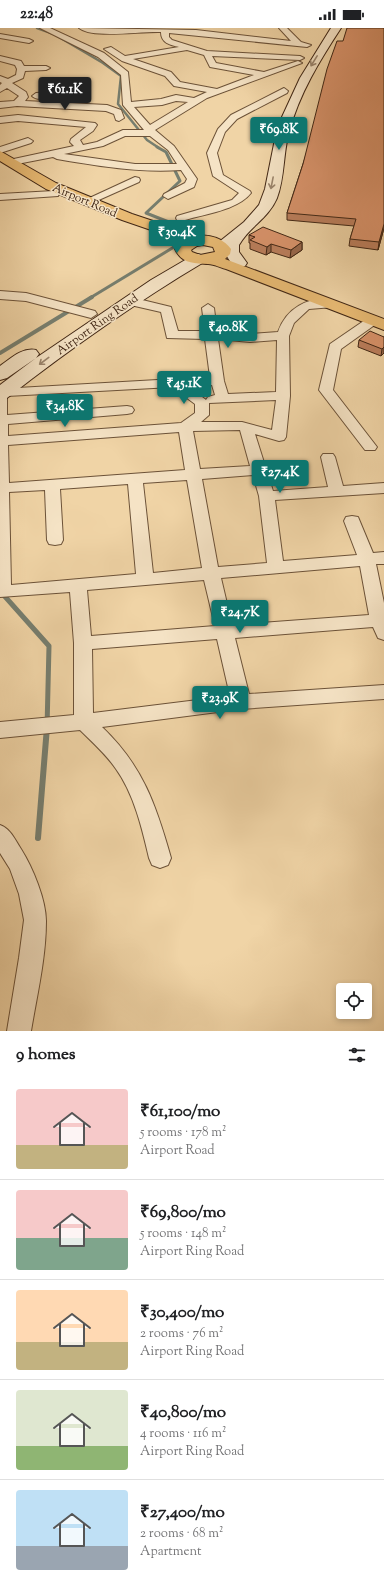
<!DOCTYPE html>
<html lang="en">
<head>
<meta charset="utf-8">
<style>
	:root { --surface:#fff; --page:#f2f2f2; --text:#202124; --muted:#757577; --line:#e0e0e0; --accent:#0f766e }
	body { margin:0; font-family:"Sorts Mill Goudy",serif; background:var(--page); color:var(--text); height:100vh; display:flex; flex-direction:column; font-size:15px; white-space:nowrap }
	* { box-sizing:border-box; margin:0 }
	p { font-size:13px; color:var(--muted) }
	.icon { flex:none; width:22px; height:22px; fill:none; stroke:currentColor; stroke-width:2; stroke-linecap:round; stroke-linejoin:round }
	.map { position:relative; height:1003px; overflow:hidden }
	.sheet { display:flex; flex-direction:column; background:var(--surface); flex:1 }
	.sheet>* { flex:none }
	.controls { position:absolute; left:336px; top:955px; display:grid; gap:8px }
	.controls a { display:grid; place-items:center; width:36px; height:36px; border-radius:4px; background:var(--surface); box-shadow:0 2px 6px #0003; font-size:20px }
	.price { position:absolute; translate:-50% -34px; padding:0 9px; border-radius:4px; background:var(--accent); color:#fff; font-size:13px; line-height:26px; filter:drop-shadow(0 1px 2px #0008) }
	.price::after { content:''; position:absolute; left:50%; top:24px; width:12px; height:9px; margin-left:-6px; background:inherit; clip-path:polygon(0 0,100% 0,50% 100%) }
	.price.active { background:#222; color:#fff }
	ul { padding:0; list-style:none }
	li { display:flex; align-items:center; gap:12px; height:100px; padding:0 16px }
	li+li { border-top:1px solid var(--line) }
	li span { display:grid; place-items:center; flex:none; width:112px; height:80px; border-radius:4px; color:#555 }
	li>.icon { margin-inline-start:auto }
	span .icon { width:48px; height:48px; fill:#fffc; stroke-width:1 }
	li b { font-size:17px }
	h2 { display:flex; justify-content:space-between; align-items:center; height:48px; padding:0 16px; font-size:17px }
	.status { display:flex; justify-content:space-between; align-items:center; height:28px; padding:0 20px; background:var(--surface); direction:ltr }
	.status svg { height:11px; fill:currentColor }
	.map>svg:first-child { display:block }
</style>
</head>
<body>
<div class="status"><b>22:48</b><svg viewBox="0 0 49 12"><path d="M0 12V9h3v3zM5 12V6h3v6zM10 12V3h3v9zM15 12V0h3v12zM26 1h20v11H26zM47 4h2v5h-2z"/></svg></div>
<div class="map">
<svg width="384" height="1003" viewBox="0 0 384 1003">
	<rect width="100%" height="100%" fill="#f0d4a6"/>
	<filter id="stains"><feTurbulence type="fractalNoise" baseFrequency=".005" numOctaves="4"/><feColorMatrix values="0 0 0 0 .2 0 0 0 0 .09 0 0 0 0 .02 0 0 0 .5 -.17"/></filter>
	<radialGradient id="worn" r=".72"><stop offset=".6" stop-color="#630" stop-opacity="0"/><stop offset="1" stop-color="#630" stop-opacity=".3"/></radialGradient>
	<g fill="none" stroke-linecap="round" stroke-linejoin="round">
		<g stroke="#767e6f" stroke-width="2.5">
			<path d="M37,0L51,5"/>
			<path d="M59,9L103,35L121,48L118,76L147,112L159,120"/>
		</g>
		<g stroke="#767e6f" stroke-width="3">
			<path d="M157,119L166,124L180,153L146,185L184,200L189,208"/>
			<path d="M90,270L174,219"/>
		</g>
		<path stroke="#767e6f" stroke-width="4" d="M0,325L92,269"/>
		<path stroke="#767e6f" stroke-width="5" d="M0,563L49,618L47,700"/>
		<path stroke="#767e6f" stroke-width="6" d="M38,810L47,699"/>
		<defs>
			<g id="minor">
				<path d="M40,0H50L104,25L128,44L131,74L161,71L176,67L194,70L207,64L174,58L165,48L122,33L104,21L111,19L125,28L179,19C170,17 161,15 161,4C142,3 92,11 79,0L196,2L291,13L279,0H287L301,14L311,17L307,19L169,5V9L172,12L207,23L300,28L304,30L300,32L212,28L216,35L264,44L298,33L302,35L207,70L155,102L174,118L197,151L194,159L168,171L163,168L164,166L185,155L187,151L181,142C139,145 98,138 57,131L53,129L12,137L9,136L7,134L9,132L74,118L70,114L71,111L86,99L18,93L0,95V89L18,87L95,95L97,97L93,103L80,112L83,117L97,114L123,102H144L123,77L121,47L98,29ZM187,22L204,27L210,39L254,47L217,61L180,54L171,44L133,31ZM176,73L188,74L150,97L134,79L162,77ZM125,108H150L168,122L177,136H135L64,126L103,118Z"/>
				<path d="M0,6L29,11L33,13L29,15L0,10Z"/>
				<path d="M0,28L21,33L24,38H46L50,40L46,42L25,43L23,50L12,55L26,64L28,69L25,73L107,77L121,82L124,90L119,93L116,92L114,86L106,83L17,78L0,80V74L14,73L19,68L7,60L0,64V57L2,55L0,54V48L8,51L16,47L17,41L15,37L0,33Z"/>
				<path d="M87,55L90,56V60C84,61 77,61 71,62C61,65 40,76 32,68L36,65L53,64L69,57Z"/>
				<path d="M284,60L288,63L287,65L237,91L225,104L217,125L223,147L250,163L251,165C238,182 205,186 185,192H177L176,190L177,188L232,172L239,165L213,148L207,125L218,101L231,87Z"/>
				<path d="M28,110L33,113L31,115L0,125V119Z"/>
				<path d="M135,149L139,150L140,152L139,154L92,175L88,176L83,173Z"/>
				<path d="M54,163L59,166L58,168L0,172V166Z"/>
				<path d="M0,263L26,265L95,283L97,286L91,290L26,273L0,271Z"/>
				<path d="M130,269L171,279L178,303H205L202,280L208,276L214,280L217,304L250,306L278,304C286,281 308,267 333,273L335,276L333,279L309,281L294,295L289,308L290,368L286,409L284,412L279,413L255,406L273,463L328,459L321,429L323,426H333L335,429L343,458L384,455V465L275,472L283,533L357,527L344,493L346,489L352,488L358,489L373,525L384,524V536H376L384,575V612L378,610L373,599L235,610L249,666L384,657V671L241,681L102,699C143,738 156,777 171,830L168,837L160,840L152,837L149,830C142,800 134,766 116,741C106,726 92,714 80,702L0,710V694L74,687V615L70,564L0,569V361L210,349L205,311L167,310L161,284L126,276L124,273L126,270ZM218,311L250,314L277,312L276,364L228,366L224,353ZM212,357L215,367L208,369L206,372L189,359ZM172,359L195,376V385L181,395L8,408V396L127,386L132,385L134,382L132,379L127,378L7,387V368ZM276,372L272,402L242,394H201L209,387V375ZM240,402L250,438L200,441L193,403ZM179,404L185,442L9,455L8,417ZM253,447L259,468L267,535L218,539L202,451ZM187,452L202,540L153,545L143,455ZM128,456L136,546L11,557L9,464L45,462L47,512L49,516L55,517L61,516L63,512L60,461ZM360,538L369,587L232,597L221,550ZM204,552L215,598L91,608L87,562ZM217,611L230,668L93,685L92,621Z"/>
				<path d="M372,289L376,290L378,293L376,296L341,321L333,362L377,419L375,422H365L319,362L330,316L368,290Z"/>
				<path d="M0,797C11,801 15,812 21,821C33,840 46,872 46,893C46,930 37,967 31,1003H7L19,930L24,892L19,866L10,841L0,825Z"/>
			</g>
			<g id="secondary">
				<path d="M331,0H341C320,32 299,66 289,104C283,125 285,149 277,170C268,191 249,199 239,217V224L247,235L245,238H233L223,222L217,221L214,218L244,194L259,177L265,161L275,111L282,89L300,50Z"/>
				<path d="M198,226L204,228L206,231L204,234C135,275 70,321 7,370L0,372V357L36,330L7,350L0,352V338C11,330 23,319 36,322L39,326L36,330L151,252L192,228Z"/>
			</g>
			<path id="trunk" d="M0,123L56,155L132,186L198,208C210,206 224,211 231,221L230,226L225,231L384,291V302L226,241C221,240 214,236 208,236C193,235 182,236 175,221L183,213L122,192L46,161L0,133ZM203,217L213,219L215,224L200,227L192,224L191,222L197,218Z"/>
		</defs>
		<use href="#minor" stroke="#6c5238" stroke-width="2"/>
		<use href="#secondary" stroke="#402614" stroke-width="2"/>
		<use href="#trunk" stroke="#402614" stroke-width="2"/>
		<use href="#minor" fill="#f5e3c5" fill-rule="evenodd"/>
		<use href="#secondary" fill="#f5e3c5" fill-rule="evenodd"/>
		<use href="#trunk" fill="#e8ba73" fill-rule="evenodd"/>
	</g>
	<g fill="#bb7e5c" stroke="#402614">
		<path d="M343,13L384,200L378,222L349,218L350,211L354,198L287,192V185Z"/>
		<path d="M249,207L302,214V222L290,230L271,224L266,227L250,221V215H249Z"/>
		<path d="M384,309V325L381,328L358,319L359,312Z"/>
	</g>
	<g fill="#98674b" stroke="#402614">
		<path d="M384,196V200L378,222L379,214Z"/>
		<path d="M302,214V222L290,230L291,222Z"/>
		<path d="M271,216V224L266,227L267,219Z"/>
		<path d="M384,319V325L381,328L382,321Z"/>
	</g>
	<g fill="#d9936b" stroke="#402614">
		<path d="M347,0H384V196L379,214L350,211L356,191L287,185L303,136L327,41L337,13H343Z"/>
		<path d="M263,199L302,214L291,222L271,216L267,219L250,212L255,209L249,207Z"/>
		<path d="M370,303L384,309V319L382,321L359,312Z"/>
	</g>
	<defs><path id="oneway-shaft" d="M-6 0H5M1.5-3L5.5 0L1.5 3" fill="none" stroke-width="1.6" stroke-linecap="round" stroke-linejoin="round"/></defs>
	<g stroke="#9a846c">
		<use href="#oneway-shaft" transform="translate(314 33) rotate(122)"/>
		<use href="#oneway-shaft" transform="translate(272 155) rotate(101)"/>
		<use href="#oneway-shaft" transform="translate(44 333) rotate(143)"/>
	</g>
	<g text-anchor="middle" stroke-width="3" stroke-linejoin="round" paint-order="stroke">
		<g font-size="12" fill="#402614" stroke="#f5e3c5">
			<text transform="translate(85 172) rotate(23)" y="4">Airport Road</text>
			<text transform="translate(97 296) rotate(-35)" y="4">Airport Ring Road</text>
		</g>
	</g>
	<rect width="100%" height="100%" filter="url(#stains)"/>
	<rect width="100%" height="100%" fill="url(#worn)"/>
</svg>
<div class="controls">
<a><svg class="icon" aria-label="locate" viewBox="0 0 24 24"><circle cx="12" cy="12" r="6"/><path d="M12 2v4M12 18v4M2 12h4M18 12h4"/></svg></a>
</div>
<b class="price active" style="left:65px;top:83px">₹61.1K</b>
<b class="price" style="left:279px;top:123px">₹69.8K</b>
<b class="price" style="left:177px;top:226px">₹30.4K</b>
<b class="price" style="left:228px;top:321px">₹40.8K</b>
<b class="price" style="left:184px;top:377px">₹45.1K</b>
<b class="price" style="left:65px;top:400px">₹34.8K</b>
<b class="price" style="left:280px;top:466px">₹27.4K</b>
<b class="price" style="left:240px;top:606px">₹24.7K</b>
<b class="price" style="left:220px;top:692px">₹23.9K</b>
</div>
<section class="sheet">
<h2>9 homes<svg class="icon" aria-label="filters" viewBox="0 0 24 24"><path d="M4 7h16M4 17h16"/><circle cx="9" cy="7" r="2"/><circle cx="15" cy="17" r="2"/></svg></h2>
<ul>
<li><span style="background:linear-gradient(#f6c9c9 70%,#c2b280 0)"><svg class="icon" aria-label="home" viewBox="0 0 24 24"><path d="M3 11l9-7 9 7M6 9v11h12V9"/></svg></span><div><b>₹61,100/mo</b><p>5 rooms · 178 m²</p><p>Airport Road</p></div></li>
<li><span style="background:linear-gradient(#f6c9c9 60%,#7fa58c 0)"><svg class="icon" aria-label="home" viewBox="0 0 24 24"><path d="M3 11l9-7 9 7M6 9v11h12V9"/></svg></span><div><b>₹69,800/mo</b><p>5 rooms · 148 m²</p><p>Airport Ring Road</p></div></li>
<li><span style="background:linear-gradient(#ffd9b3 65%,#c2b280 0)"><svg class="icon" aria-label="home" viewBox="0 0 24 24"><path d="M3 11l9-7 9 7M6 9v11h12V9"/></svg></span><div><b>₹30,400/mo</b><p>2 rooms · 76 m²</p><p>Airport Ring Road</p></div></li>
<li><span style="background:linear-gradient(#dfe7d0 70%,#8fb573 0)"><svg class="icon" aria-label="home" viewBox="0 0 24 24"><path d="M3 11l9-7 9 7M6 9v11h12V9"/></svg></span><div><b>₹40,800/mo</b><p>4 rooms · 116 m²</p><p>Airport Ring Road</p></div></li>
<li><span style="background:linear-gradient(#bfe0f5 70%,#9aa5b1 0)"><svg class="icon" aria-label="home" viewBox="0 0 24 24"><path d="M3 11l9-7 9 7M6 9v11h12V9"/></svg></span><div><b>₹27,400/mo</b><p>2 rooms · 68 m²</p><p>Apartment</p></div></li>
</ul>
</section>
</body>
</html>
